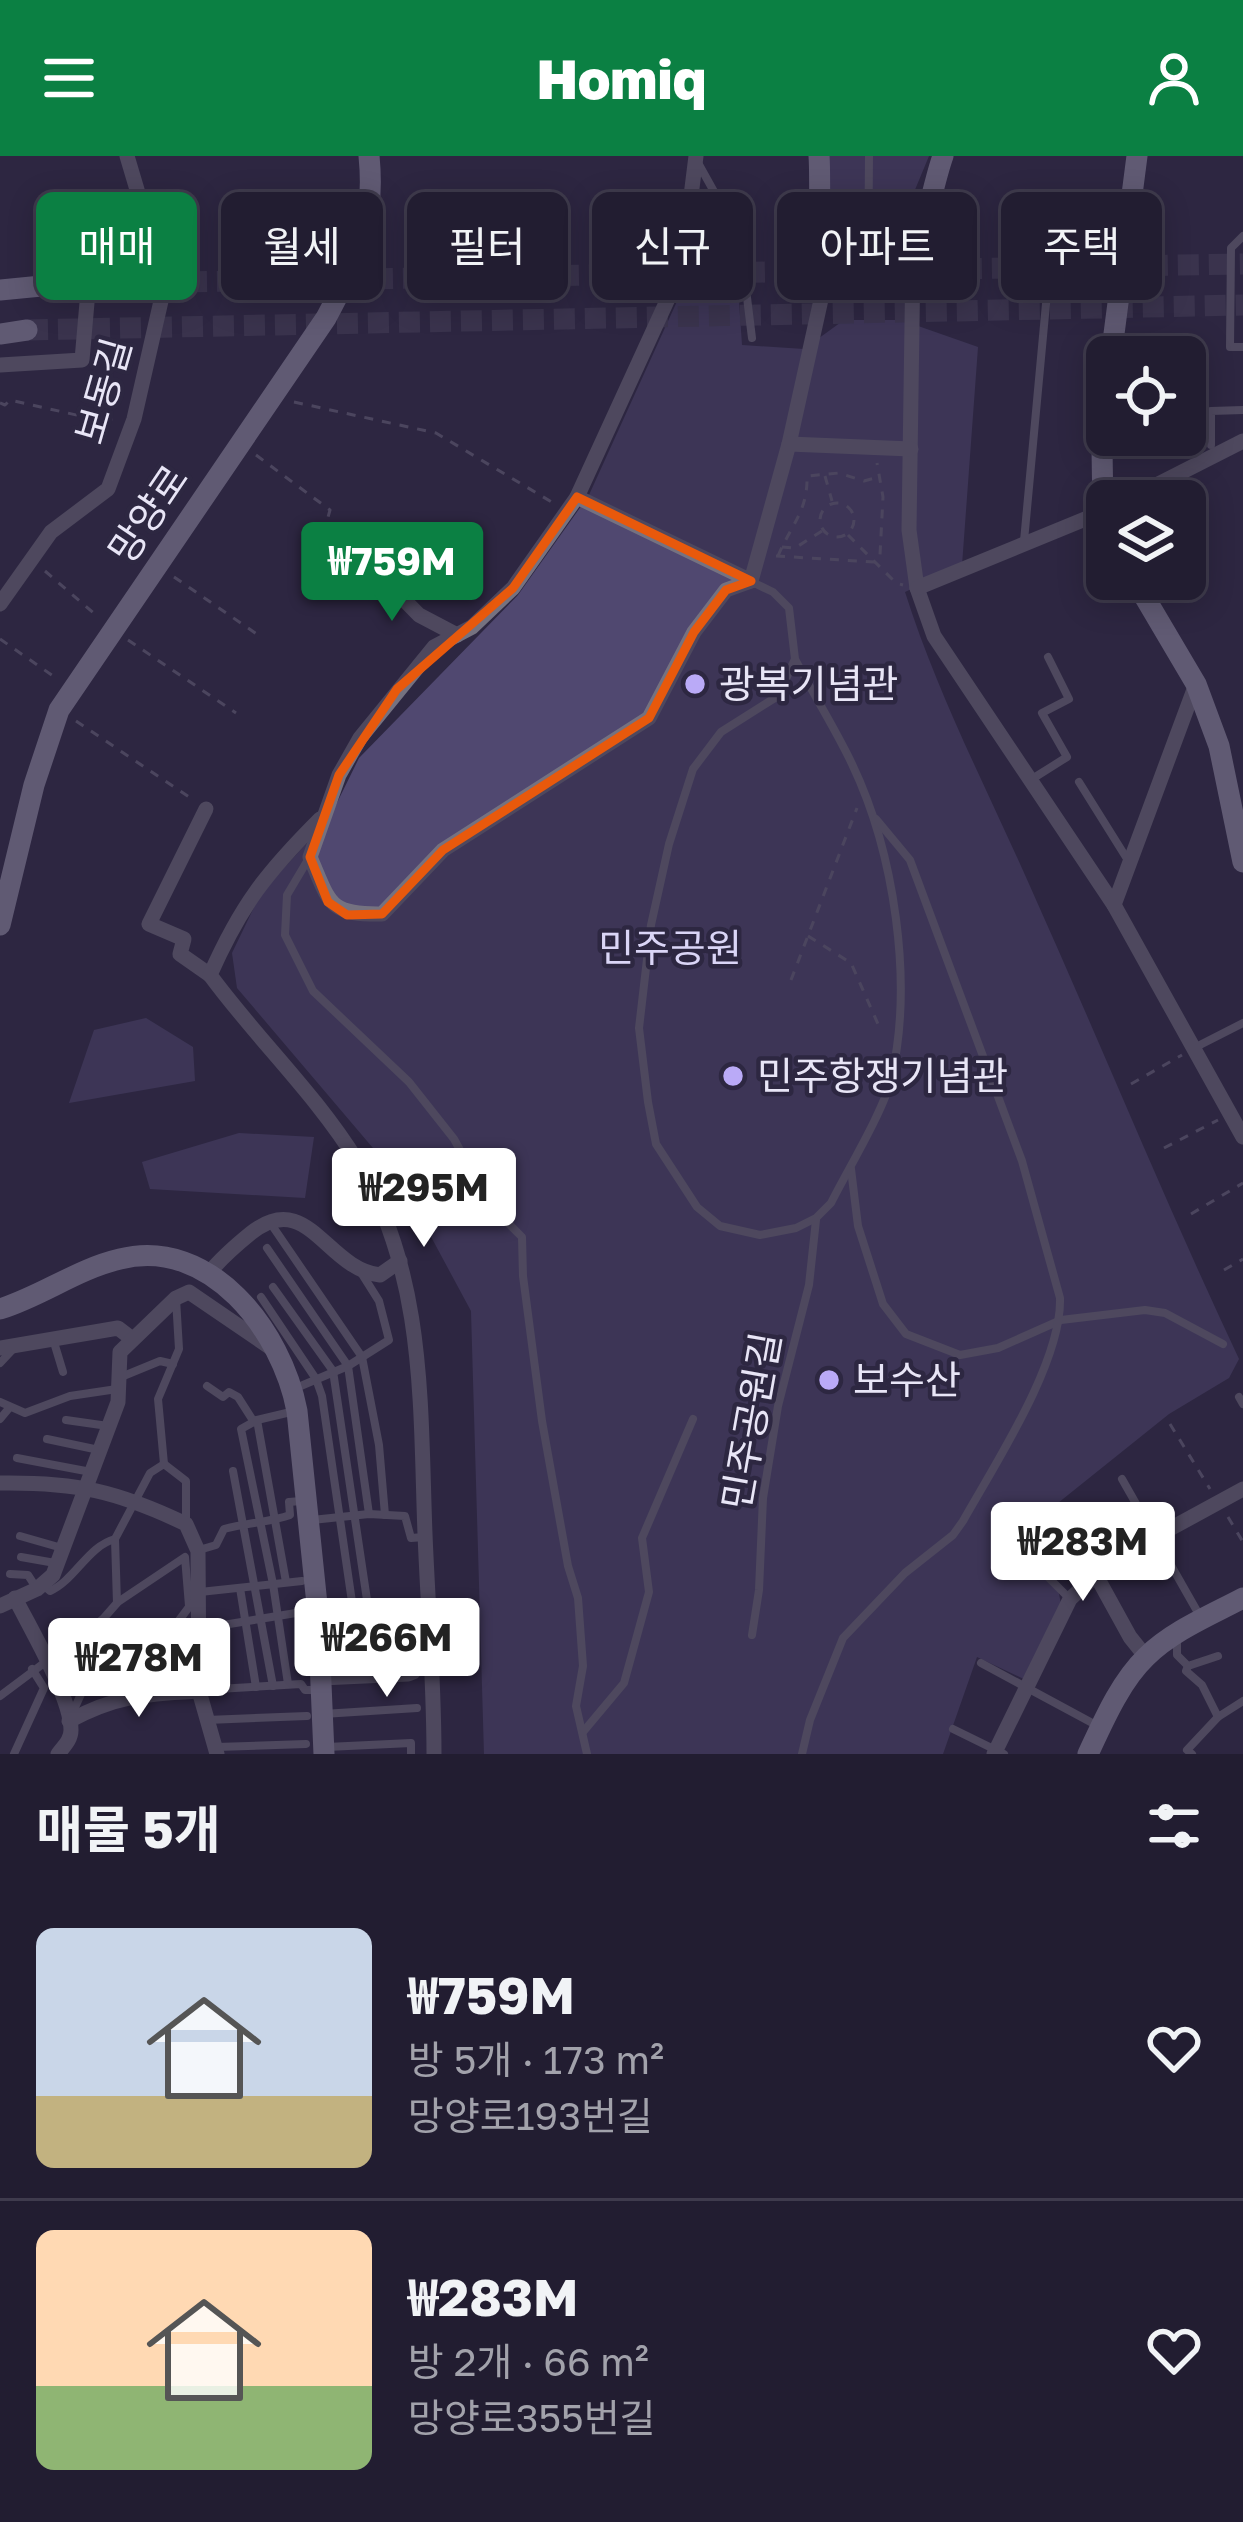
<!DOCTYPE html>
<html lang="ko">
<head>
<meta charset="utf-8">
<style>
	:root { --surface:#221d31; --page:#2a2639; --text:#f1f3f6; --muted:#a2a2ab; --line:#3f3b4d; --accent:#0b8043 }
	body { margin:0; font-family:"Golos Text","Noto Sans KR",sans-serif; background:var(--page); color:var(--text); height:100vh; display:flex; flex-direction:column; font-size:45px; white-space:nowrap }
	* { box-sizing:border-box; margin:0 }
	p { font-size:39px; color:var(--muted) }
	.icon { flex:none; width:66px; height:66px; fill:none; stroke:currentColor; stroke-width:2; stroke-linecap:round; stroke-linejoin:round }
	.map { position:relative; height:1598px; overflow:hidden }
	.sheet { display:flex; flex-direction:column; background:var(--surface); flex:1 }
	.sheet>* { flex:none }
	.top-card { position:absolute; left:36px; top:36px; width:1173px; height:108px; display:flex; gap:24px }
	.tools { position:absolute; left:1086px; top:180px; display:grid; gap:24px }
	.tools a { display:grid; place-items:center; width:120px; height:120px; border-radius:18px; background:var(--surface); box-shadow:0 6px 30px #0003,0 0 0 3px var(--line); font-size:60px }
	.price { position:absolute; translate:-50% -102px; padding:0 27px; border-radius:12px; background:#fff; color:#222; font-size:39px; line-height:78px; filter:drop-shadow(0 3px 6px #0008) }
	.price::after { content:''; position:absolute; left:50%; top:72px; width:36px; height:27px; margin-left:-18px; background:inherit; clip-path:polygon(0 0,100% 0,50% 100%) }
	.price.selected { background:var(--accent); color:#fff }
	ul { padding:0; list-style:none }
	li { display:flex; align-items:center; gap:36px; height:300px; padding:0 36px }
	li+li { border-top:3px solid var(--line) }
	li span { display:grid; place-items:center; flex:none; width:336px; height:240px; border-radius:18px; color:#555 }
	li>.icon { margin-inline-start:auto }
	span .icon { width:144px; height:144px; fill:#fffc; stroke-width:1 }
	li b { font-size:51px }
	h2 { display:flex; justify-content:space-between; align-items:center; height:144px; padding:0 36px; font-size:51px }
	.pill { padding:0 42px; border-radius:18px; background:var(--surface); box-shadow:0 6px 30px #0003,0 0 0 3px var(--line); font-size:42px; line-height:108px }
	.pill.selected { background:var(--accent); color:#fff }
	header { display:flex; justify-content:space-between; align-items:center; height:156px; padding:0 36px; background:var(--accent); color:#fff; font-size:54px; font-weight:800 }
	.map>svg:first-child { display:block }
</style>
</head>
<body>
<header><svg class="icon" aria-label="menu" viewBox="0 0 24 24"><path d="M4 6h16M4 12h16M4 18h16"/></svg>Homiq<svg class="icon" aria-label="person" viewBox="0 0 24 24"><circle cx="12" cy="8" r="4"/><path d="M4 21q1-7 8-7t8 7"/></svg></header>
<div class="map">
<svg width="1243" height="1598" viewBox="0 0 1243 1598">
	<rect width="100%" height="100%" fill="#2d2741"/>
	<g fill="#504870">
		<path d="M826,0H929L902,65L878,60L830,59Z"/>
		<path d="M684,130L738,131L742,189L804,193L844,164H901L978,191L962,409L905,436C937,537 986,631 1029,728C1100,886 1165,1046 1239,1203L1229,1222L1169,1258L1043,1359L1061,1448L1026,1524L977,1501L943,1598H484L471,1155L401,1025L237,832L232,797L261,737L329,663L359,602L518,439L589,339Z"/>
		<path d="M146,862L193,891L195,925L69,947L94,874Z"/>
		<path d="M239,977L314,981L305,1042L150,1033L142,1006Z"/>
	</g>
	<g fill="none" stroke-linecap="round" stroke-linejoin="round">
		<g stroke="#49445c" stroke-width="21" stroke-dasharray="21 10" stroke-linecap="butt">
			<path d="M62,128L1243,108"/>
			<path d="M27,174L1243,149"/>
		</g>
		<g stroke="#706b81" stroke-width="3" stroke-dasharray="9 9" stroke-linecap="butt">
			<path d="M294,246L436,277L555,348"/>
			<path d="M0,247L5,249L10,244L94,263H114"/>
			<path d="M256,299L330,354L325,372L352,394"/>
			<path d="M825,320L832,345"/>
			<circle cx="837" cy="364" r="17"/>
			<path d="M848,379L896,427L903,429"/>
			<path d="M782,391L795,392L822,375"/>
			<path d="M776,400L874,406L880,399L883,341L877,307"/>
			<path d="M778,400C791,369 808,355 807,320L839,317L864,325L875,322"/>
			<path d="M45,415L97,460"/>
			<path d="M174,421L261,481"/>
			<path d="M0,483L56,522"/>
			<path d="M128,484L236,557"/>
			<path d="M76,565L192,643"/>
			<path d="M808,780L851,807L878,868L884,869"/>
			<path d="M791,824L857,652"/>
			<path d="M1131,928L1182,899"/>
			<path d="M1164,992L1218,964"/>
			<path d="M1191,1058L1243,1027"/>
			<path d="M1224,1114L1243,1103"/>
			<path d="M1170,1268L1210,1333"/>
			<path d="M1228,1361L1243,1386"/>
		</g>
		<g stroke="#757280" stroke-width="8">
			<path d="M697,5L732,68L741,93L752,182"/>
			<path d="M1243,80L1231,92L1230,191H1243"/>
			<path d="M680,123L745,122"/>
			<path d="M868,130L869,0"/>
			<path d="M1211,289V255L1243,254"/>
			<path d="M1024,385L1051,94"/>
			<path d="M752,426L773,436L789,452L795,503L778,540L721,576L693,613L669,688L651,769L639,872L648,946L656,988L697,1051L720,1070L760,1079L796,1072L816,1062L831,1047C847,1015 884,954 891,923C914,826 894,696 852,608C835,572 813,538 795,503"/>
			<path d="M1032,623L1067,601L1042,557L1069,543L1048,501"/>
			<path d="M1079,626L1129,706"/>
			<path d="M309,702L287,739L285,779L313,835L409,926L454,983L490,1049L522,1081L523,1120L542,1265L568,1410L578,1442L583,1510L576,1550L587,1598"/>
			<path d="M1194,892L1243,867"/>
			<path d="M851,1013L858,1070L883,1148L906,1178L960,1199L998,1192L1061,1164L1145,1154L1165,1157L1223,1188"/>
			<path d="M269,1065L362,1201L379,1289L385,1359"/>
			<path d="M267,1092L348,1210L369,1358"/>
			<path d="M273,1131L333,1215L378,1518"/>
			<path d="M261,1141L316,1223L322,1240L358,1487"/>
			<path d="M53,1183L63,1216"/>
			<path d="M0,1207L14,1192"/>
			<path d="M121,1221L160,1205L173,1208"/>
			<path d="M207,1230L223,1241L229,1236L238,1241L254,1266"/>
			<path d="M296,1232L348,1210L389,1184L379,1145L362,1118"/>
			<path d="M1239,1241L1243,1248"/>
			<path d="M0,1246L25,1257L70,1240L117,1233"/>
			<path d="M0,1263L10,1251"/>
			<path d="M66,1264L108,1270"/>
			<path d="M257,1264L286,1426"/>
			<path d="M47,1283L99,1294"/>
			<path d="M17,1302L91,1316"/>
			<path d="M164,1308L158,1243L179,1193L176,1143"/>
			<path d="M233,1315L273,1530"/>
			<path d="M1122,1323L1201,1462"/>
			<path d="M312,1364L369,1358L405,1360L411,1382L424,1381"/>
			<path d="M20,1380L62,1392"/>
			<path d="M1018,1391L1070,1443"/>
			<path d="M199,1394L216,1389L224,1373C246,1367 271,1366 290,1359L289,1346L301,1345"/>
			<path d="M21,1401L55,1407"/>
			<path d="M10,1418L28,1419L37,1433"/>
			<path d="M44,1430L50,1435C75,1424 88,1390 115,1383"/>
			<path d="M240,1432L256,1531"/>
			<path d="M200,1436L302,1425"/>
			<path d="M118,1446L185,1401L189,1450"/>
			<path d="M385,1451L394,1518"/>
			<path d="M322,1458L392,1449"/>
			<path d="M199,1473L302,1456"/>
			<path d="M752,1479L759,1434L763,1342L778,1250L809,1129L816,1064"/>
			<path d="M1173,1483L1177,1486V1499L1188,1510L1218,1500"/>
			<path d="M981,1507L1096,1569"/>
			<path d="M1188,1510L1186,1515L1202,1529L1218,1561L1243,1545"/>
			<path d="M288,1528L273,1428L241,1273L257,1264L295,1255"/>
			<path d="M201,1534L301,1528L305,1534H319"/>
			<path d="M145,1536L147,1511L157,1503L159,1491L192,1447"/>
			<path d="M0,1540L103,1463L117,1447L115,1383L150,1317L164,1308L186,1325V1366"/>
			<path d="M72,1558L99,1498L118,1490L103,1463"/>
			<path d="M323,1558L417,1552"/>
			<path d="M207,1564L307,1560"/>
			<path d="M953,1573L1004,1598"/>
			<path d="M583,1576L624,1527L649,1436L642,1382L693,1263"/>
			<path d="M217,1591L306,1588"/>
			<path d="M327,1591L411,1587V1598"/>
			<path d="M14,1598L44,1532L32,1513"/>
			<path d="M802,1598L810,1564L843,1482L905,1417L953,1379L963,1365C995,1308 1062,1206 1060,1142L1022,1005L910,704L876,663"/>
			<path d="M1192,1598L1187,1594L1218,1561"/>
		</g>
		<g stroke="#757280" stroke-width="15">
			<path d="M696,0L683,104L677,123L577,341L513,432L472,471L434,491L360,582L339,619L310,701C330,747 328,759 382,758L443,694L649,562L694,476L726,434L751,425L789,288L828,112"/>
			<path d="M913,100L909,374L917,432L934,480L1114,749L1243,981"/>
			<path d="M90,112L103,103L144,57"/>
			<path d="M0,209L82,204L90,112L76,66"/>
			<path d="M789,288L911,293"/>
			<path d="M577,341L751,425"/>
			<path d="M1125,345L1243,285"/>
			<path d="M365,404L419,459L457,479"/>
			<path d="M917,432L1107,354"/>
			<path d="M0,448L51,376L108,333L134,263L161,145L152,84L127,0"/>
			<path d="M206,653L149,768L184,783L180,798L210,819"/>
			<path d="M320,663C266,717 241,749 210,819C257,883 315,937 357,1005C426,1119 420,1250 425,1378C428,1452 434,1525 434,1598"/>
			<path d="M1114,749L1196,528"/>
			<path d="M209,1117C222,1101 235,1090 251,1077C308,1032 326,1113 380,1119L400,1105"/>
			<path d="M0,1192L118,1172L131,1182"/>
			<path d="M0,1327C76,1326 117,1335 186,1368L198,1395L199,1535L217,1598"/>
			<path d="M1065,1363L1130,1481L1146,1501"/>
			<path d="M15,1442C30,1472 71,1541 71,1574C71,1584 64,1590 58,1598"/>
			<path d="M0,1450L37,1433L53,1419L118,1246L120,1196L176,1142L189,1136L271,1192"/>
			<path d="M321,1522L408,1518L413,1516L417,1495L431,1493"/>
			<path d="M69,1565C117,1539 147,1538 199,1535"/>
			<path d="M994,1598L1070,1443L1096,1419L1155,1381L1243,1333"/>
		</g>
		<g stroke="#9e9ab0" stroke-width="21">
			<path d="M819,0C822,39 810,126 861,133C876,134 893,129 903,117C924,91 931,33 943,0"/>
			<path d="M0,134L62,128"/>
			<path d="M0,178L27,174"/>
			<path d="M1111,201L1137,0"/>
			<path d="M1107,240L1102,293L1103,356L1107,365"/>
			<path d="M1134,423L1196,528L1219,590L1243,706"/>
			<path d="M0,769L34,629L59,554L326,162C357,103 376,69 369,0"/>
			<path d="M0,1153C42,1140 77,1113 120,1103C210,1080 282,1175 297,1255L318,1458L324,1598"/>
			<path d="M1088,1598C1103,1566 1120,1526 1146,1501C1172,1475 1211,1459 1243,1442"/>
		</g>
	</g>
	<path d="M0 0H1243V1598H0ZM577,341L751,425L726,434L694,476L649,562L443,694L382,758L347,759L328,746L310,701L339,619L397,533L513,432Z" fill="#2d2741" fill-opacity=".55" fill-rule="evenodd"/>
	<path fill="none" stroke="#e8590c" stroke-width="9" stroke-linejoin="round" d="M577,341L751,425L726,434L694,476L649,562L443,694L382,758L347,759L328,746L310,701L339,619L397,533L513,432Z"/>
	<g fill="#baaaf7" stroke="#2d2741" stroke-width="4.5">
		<circle cx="695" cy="528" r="12"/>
		<circle cx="733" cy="920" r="12"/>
		<circle cx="829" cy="1224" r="12"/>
	</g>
	<g text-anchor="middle" stroke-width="9" stroke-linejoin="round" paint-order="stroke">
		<g font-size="39" fill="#e8e5f6" stroke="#2d2741">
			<text transform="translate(103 235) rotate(-74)" y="14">보동길</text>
			<text transform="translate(148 358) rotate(-56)" y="14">망양로</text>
			<text transform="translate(751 1265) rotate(-80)" y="14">민주공원길</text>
		</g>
		<g font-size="39" fill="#e8e5f6" stroke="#2d2741" text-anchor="start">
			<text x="719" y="542">광복기념관</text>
			<text x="757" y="934">민주항쟁기념관</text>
			<text x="853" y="1238">보수산</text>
		</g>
		<g font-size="39" fill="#dad5f6" stroke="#2d2741">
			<text x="670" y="806">민주공원</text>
		</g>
	</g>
</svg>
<div class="tools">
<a><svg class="icon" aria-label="locate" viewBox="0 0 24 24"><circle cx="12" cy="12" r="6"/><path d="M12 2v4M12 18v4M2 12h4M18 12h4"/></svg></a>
<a><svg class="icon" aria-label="layers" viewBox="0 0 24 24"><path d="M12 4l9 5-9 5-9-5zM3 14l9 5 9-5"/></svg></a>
</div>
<b class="price selected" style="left:392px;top:468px">₩759M</b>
<b class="price" style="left:424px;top:1094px">₩295M</b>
<b class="price" style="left:1083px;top:1448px">₩283M</b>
<b class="price" style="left:387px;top:1544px">₩266M</b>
<b class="price" style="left:139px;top:1564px">₩278M</b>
<div class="top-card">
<a class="pill selected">매매</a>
<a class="pill">월세</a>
<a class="pill">필터</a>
<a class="pill">신규</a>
<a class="pill">아파트</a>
<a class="pill">주택</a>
</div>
</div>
<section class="sheet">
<h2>매물 5개<svg class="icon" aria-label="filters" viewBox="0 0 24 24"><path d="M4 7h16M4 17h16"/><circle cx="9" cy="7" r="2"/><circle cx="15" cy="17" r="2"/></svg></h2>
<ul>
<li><span style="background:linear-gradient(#c9d6e8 70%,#c2b280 0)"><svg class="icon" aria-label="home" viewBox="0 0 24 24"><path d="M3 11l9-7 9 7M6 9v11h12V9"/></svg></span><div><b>₩759M</b><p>방 5개 · 173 m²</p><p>망양로193번길</p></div><svg class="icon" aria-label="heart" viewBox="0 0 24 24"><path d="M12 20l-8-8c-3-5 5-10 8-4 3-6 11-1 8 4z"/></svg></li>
<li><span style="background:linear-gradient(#ffd9b3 65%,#8fb573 0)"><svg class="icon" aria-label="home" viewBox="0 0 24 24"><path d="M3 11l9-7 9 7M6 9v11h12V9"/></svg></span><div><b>₩283M</b><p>방 2개 · 66 m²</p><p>망양로355번길</p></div><svg class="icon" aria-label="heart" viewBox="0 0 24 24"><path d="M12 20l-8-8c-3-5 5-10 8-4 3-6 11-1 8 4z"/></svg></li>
</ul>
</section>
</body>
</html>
